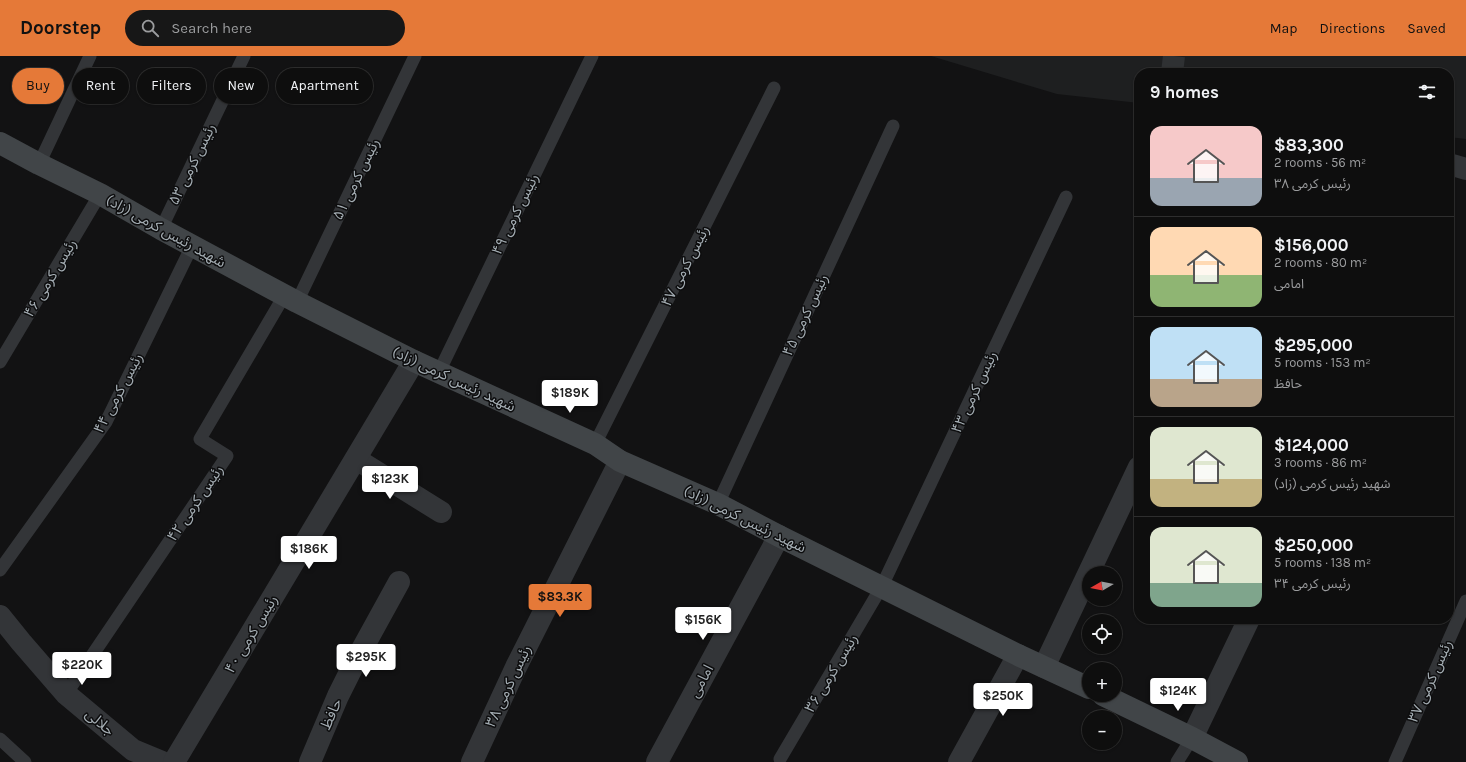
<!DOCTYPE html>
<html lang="en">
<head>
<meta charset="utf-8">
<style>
	:root { --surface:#0e0e0e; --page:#171717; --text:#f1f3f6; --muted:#9b9c9e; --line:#2e2e2e; --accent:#e57938 }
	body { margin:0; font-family:Karla,"Noto Sans Arabic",sans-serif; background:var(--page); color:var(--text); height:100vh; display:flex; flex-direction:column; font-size:15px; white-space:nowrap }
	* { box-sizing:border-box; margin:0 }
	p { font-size:13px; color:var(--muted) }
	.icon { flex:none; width:22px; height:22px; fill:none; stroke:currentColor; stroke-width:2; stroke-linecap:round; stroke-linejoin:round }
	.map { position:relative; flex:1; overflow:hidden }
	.drawer { position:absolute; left:1134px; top:12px; width:320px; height:556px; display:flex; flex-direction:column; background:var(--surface); border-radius:16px; box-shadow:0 1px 3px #0004,0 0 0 1px var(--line) }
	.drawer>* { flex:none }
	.top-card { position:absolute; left:12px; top:12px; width:380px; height:36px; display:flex; gap:8px }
	.needle { width:26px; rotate:261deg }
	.fabs { position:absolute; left:1082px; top:510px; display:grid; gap:8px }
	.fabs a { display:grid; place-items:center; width:40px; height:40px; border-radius:50%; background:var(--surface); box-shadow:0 1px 3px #0004,0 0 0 1px var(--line); font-size:20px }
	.price { position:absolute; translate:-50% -34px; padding:0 9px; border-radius:4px; background:#fff; color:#222; font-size:13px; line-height:26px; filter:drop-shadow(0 1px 2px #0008) }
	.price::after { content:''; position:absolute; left:50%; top:24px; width:12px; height:9px; margin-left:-6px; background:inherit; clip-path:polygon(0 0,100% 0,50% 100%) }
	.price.on { background:var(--accent); color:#111 }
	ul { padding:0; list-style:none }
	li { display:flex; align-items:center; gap:12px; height:100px; padding:0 16px }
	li+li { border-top:1px solid var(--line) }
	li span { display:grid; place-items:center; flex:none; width:112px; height:80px; border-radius:12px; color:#555 }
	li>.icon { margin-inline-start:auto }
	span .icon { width:48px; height:48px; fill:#fffc; stroke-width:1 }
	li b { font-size:17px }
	h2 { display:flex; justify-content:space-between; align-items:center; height:48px; padding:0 16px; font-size:17px }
	.chip { padding:0 14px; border-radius:18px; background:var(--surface); box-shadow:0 1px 3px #0004,0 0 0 1px var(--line); font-size:14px; line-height:36px }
	.chip.on { background:var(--accent); color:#111 }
	header { display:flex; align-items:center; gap:24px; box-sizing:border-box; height:56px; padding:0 20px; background:var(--accent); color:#111 }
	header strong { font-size:19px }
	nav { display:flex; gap:22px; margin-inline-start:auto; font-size:14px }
	.search { width:280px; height:36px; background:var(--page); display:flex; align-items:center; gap:10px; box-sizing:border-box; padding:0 14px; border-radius:22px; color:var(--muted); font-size:15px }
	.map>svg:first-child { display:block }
</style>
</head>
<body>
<header>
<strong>Doorstep</strong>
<div class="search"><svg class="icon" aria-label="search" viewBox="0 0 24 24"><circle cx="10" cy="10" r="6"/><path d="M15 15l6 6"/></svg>Search here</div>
<nav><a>Map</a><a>Directions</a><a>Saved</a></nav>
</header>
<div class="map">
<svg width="1466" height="706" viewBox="0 0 1466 706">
	<rect width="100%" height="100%" fill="#121213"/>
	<path fill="#1e1f20" d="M931,0H1466V83L1449,81V17H1139V47L1057,38Z"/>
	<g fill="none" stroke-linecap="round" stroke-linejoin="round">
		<path stroke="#2f3133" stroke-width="22" stroke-dasharray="22 11" stroke-linecap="butt" d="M1172,17L1174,0"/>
		<g stroke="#333538" stroke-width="13">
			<path d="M39,108L90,0"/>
			<path d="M161,173L244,0"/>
			<path d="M297,246L415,0"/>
			<path d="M0,306L100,138"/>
			<path d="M439,316L592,0"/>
			<path d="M595,388L774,32"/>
			<path d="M718,448L893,70"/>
			<path d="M0,514L106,366L192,190"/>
			<path d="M66,638L227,400L200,383L284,240"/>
			<path d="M0,683L25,706"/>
			<path d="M780,703L882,530L1066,141"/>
			<path d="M1177,706L1192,682"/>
			<path d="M1395,706L1466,545"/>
		</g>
		<g stroke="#333538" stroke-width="22">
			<path d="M1449,108L1466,113"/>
			<path d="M356,403L441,456"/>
			<path d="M0,560L21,586L66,638L133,694L162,706"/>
			<path d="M1044,611L1139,411"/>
			<path d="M1192,682L1249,563"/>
			<path d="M174,706L414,305"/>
			<path d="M310,706L338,640L355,606L399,526"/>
			<path d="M472,706L516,611L620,405"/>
			<path d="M959,706L1018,599"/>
		</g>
		<path stroke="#333538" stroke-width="22" d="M657,706L779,480"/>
		<g stroke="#414548" stroke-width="22">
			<path d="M0,87L39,108L100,138L161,173L297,246L414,305L595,388L620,405L718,448L779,480L1018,599L1089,632"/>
			<path d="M1103,639L1192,682L1237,706"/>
		</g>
	</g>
	<g text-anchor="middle" stroke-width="3" stroke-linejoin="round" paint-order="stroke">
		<g font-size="15" fill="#a4adb3" stroke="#0d0d0e">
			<text transform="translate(192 108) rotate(-64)" y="5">رئیس کرمی ۵۳</text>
			<text transform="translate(356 123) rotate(-64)" y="5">رئیس کرمی ۵۱</text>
			<text transform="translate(515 158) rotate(-64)" y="5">رئیس کرمی ۴۹</text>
			<text transform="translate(166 175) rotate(29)" y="5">شهید رئیس کرمی (زاد)</text>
			<text transform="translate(685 210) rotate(-63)" y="5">رئیس کرمی ۴۷</text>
			<text transform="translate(50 222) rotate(-59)" y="5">رئیس کرمی ۴۶</text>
			<text transform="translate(805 259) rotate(-65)" y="5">رئیس کرمی ۴۵</text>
			<text transform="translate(454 323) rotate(25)" y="5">شهید رئیس کرمی (زاد)</text>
			<text transform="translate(974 336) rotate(-65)" y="5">رئیس کرمی ۴۳</text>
			<text transform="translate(118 337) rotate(-62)" y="5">رئیس کرمی ۴۴</text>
			<text transform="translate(195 447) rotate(-56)" y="5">رئیس کرمی ۴۲</text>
			<text transform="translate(745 463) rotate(26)" y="5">شهید رئیس کرمی (زاد)</text>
			<text transform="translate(251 578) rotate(-59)" y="5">رئیس کرمی ۴۰</text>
			<text transform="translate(831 617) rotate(-59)" y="5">رئیس کرمی ۳۶</text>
			<text transform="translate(701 625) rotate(-62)" y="5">امامی</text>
			<text transform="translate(1430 625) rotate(-66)" y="5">رئیس کرمی ۳۷</text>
			<text transform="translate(508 630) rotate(-65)" y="5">رئیس کرمی ۳۸</text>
			<text transform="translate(331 658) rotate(-66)" y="5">حافظ</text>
			<text transform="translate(100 666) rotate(40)" y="5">جلالی</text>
		</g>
	</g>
</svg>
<div class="fabs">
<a><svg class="needle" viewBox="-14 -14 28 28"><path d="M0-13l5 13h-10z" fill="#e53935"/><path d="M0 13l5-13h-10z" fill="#9b9c9e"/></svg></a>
<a><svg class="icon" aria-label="locate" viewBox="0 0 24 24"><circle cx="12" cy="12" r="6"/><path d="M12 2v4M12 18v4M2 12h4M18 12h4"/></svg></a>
<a>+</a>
<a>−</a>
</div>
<b class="price" style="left:570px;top:358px">$189K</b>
<b class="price" style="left:390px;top:444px">$123K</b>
<b class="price" style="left:309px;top:514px">$186K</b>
<b class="price on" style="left:560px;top:562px">$83.3K</b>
<b class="price" style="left:703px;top:585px">$156K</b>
<b class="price" style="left:366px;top:622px">$295K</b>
<b class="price" style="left:82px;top:630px">$220K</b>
<b class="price" style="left:1178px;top:656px">$124K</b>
<b class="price" style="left:1003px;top:661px">$250K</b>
<div class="top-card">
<a class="chip on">Buy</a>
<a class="chip">Rent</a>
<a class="chip">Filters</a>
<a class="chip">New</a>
<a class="chip">Apartment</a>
</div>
<section class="drawer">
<h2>9 homes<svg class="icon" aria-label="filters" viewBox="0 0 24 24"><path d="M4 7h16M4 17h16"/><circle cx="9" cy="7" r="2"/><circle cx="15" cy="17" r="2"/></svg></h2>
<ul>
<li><span style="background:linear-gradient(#f6c9c9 65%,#9aa5b1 0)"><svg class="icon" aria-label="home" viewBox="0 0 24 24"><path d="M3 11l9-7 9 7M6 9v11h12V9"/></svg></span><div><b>$83,300</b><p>2 rooms · 56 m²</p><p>رئیس کرمی ۳۸</p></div></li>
<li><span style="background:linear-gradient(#ffd9b3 60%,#8fb573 0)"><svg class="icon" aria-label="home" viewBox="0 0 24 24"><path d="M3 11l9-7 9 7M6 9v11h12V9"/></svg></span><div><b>$156,000</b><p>2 rooms · 80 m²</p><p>امامی</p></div></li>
<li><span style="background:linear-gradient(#bfe0f5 65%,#b9a48a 0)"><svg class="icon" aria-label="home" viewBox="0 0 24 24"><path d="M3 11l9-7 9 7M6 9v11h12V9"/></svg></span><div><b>$295,000</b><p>5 rooms · 153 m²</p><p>حافظ</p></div></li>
<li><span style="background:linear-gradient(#dfe7d0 65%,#c2b280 0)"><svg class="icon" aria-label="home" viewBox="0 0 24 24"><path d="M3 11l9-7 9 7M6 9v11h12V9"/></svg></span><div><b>$124,000</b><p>3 rooms · 86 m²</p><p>شهید رئیس کرمی (زاد)</p></div></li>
<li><span style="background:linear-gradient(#dfe7d0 70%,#7fa58c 0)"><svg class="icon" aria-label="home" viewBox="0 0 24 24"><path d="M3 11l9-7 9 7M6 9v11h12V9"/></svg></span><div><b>$250,000</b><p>5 rooms · 138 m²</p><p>رئیس کرمی ۳۴</p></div></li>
</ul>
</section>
</div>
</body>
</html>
